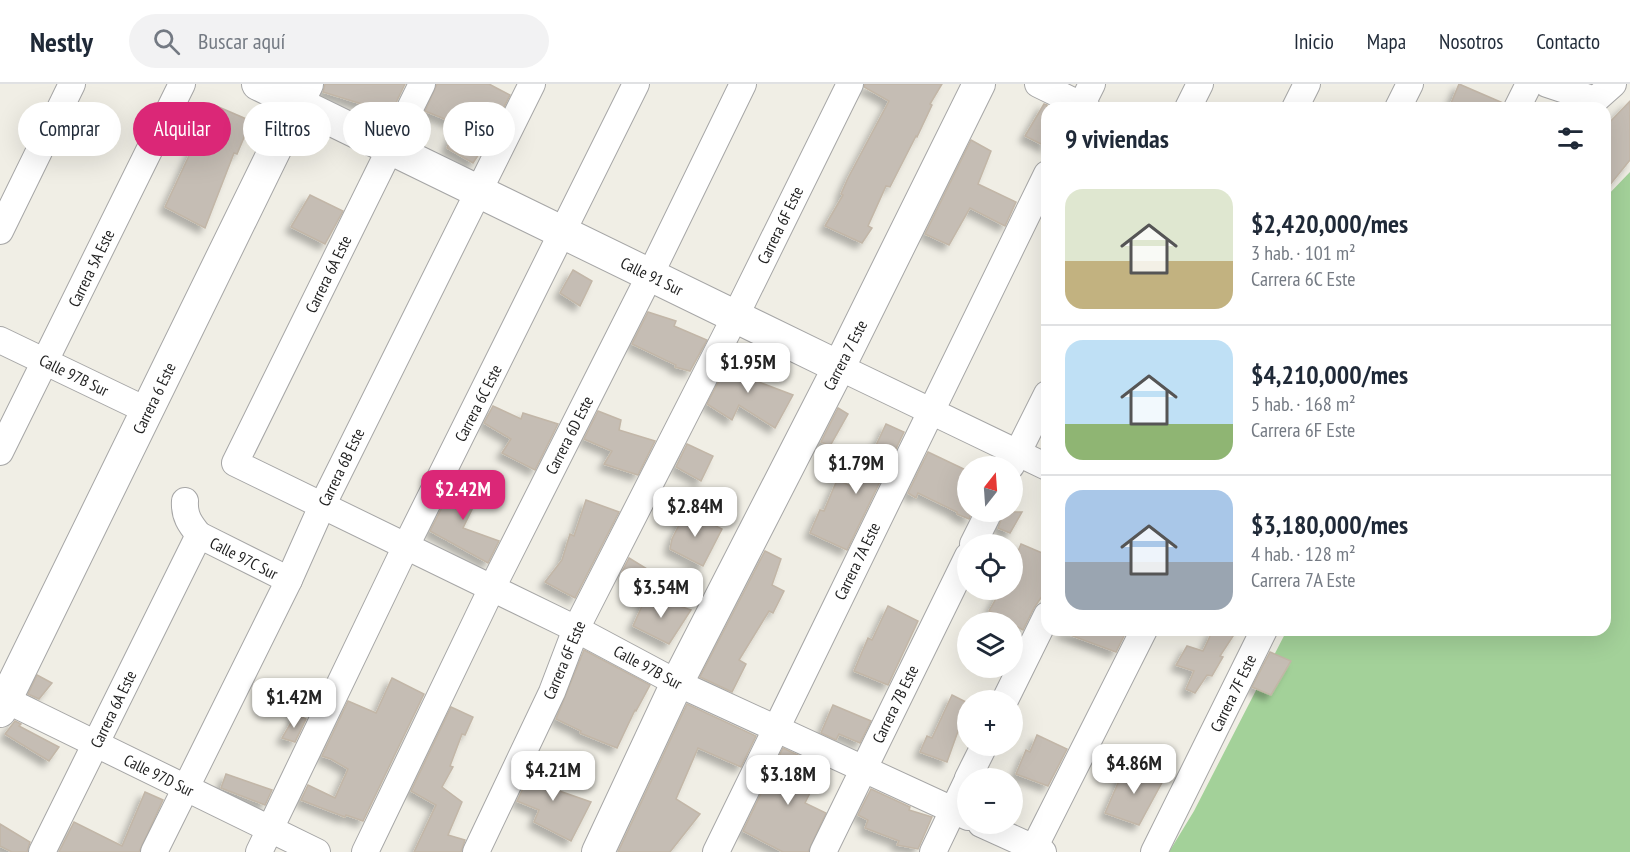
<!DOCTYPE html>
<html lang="es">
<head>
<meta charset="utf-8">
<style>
	:root { --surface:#fff; --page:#f2f2f3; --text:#1f2937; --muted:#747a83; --line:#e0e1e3; --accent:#db2777 }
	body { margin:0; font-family:"PT Sans Narrow",sans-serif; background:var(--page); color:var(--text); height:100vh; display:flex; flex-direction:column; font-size:22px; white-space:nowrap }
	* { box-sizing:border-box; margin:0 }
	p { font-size:20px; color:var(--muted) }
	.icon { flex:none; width:33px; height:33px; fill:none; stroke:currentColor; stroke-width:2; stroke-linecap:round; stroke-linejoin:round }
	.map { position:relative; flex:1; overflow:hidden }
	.drawer { position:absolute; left:1041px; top:18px; width:570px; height:534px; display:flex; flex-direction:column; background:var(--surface); border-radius:18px; box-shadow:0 6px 24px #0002 }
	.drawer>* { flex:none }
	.hud { position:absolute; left:18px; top:18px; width:570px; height:54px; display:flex; gap:12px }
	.needle { width:39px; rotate:17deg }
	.fabs { position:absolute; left:957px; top:372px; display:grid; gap:12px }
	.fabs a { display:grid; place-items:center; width:66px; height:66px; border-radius:50%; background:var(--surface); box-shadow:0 6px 24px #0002; font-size:30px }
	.price { position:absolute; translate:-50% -51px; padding:0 14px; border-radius:12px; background:#fff; color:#222; font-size:20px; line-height:39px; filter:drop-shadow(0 2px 3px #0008) }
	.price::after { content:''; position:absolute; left:50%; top:36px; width:18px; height:14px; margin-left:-9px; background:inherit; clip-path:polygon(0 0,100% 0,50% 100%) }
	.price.current { background:var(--accent); color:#fff }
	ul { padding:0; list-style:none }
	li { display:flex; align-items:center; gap:18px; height:150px; padding:0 24px }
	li+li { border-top:2px solid var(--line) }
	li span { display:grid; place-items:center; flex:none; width:168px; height:120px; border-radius:18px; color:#555 }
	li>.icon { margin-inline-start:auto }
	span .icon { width:72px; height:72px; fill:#fffc; stroke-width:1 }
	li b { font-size:26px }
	h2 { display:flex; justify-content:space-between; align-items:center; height:72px; padding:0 24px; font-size:26px }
	.pill { padding:0 21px; border-radius:27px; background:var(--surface); box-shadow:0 6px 24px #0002; font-size:21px; line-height:54px }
	.pill.current { background:var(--accent); color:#fff }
	header { display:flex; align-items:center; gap:36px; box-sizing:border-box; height:84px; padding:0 30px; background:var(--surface); border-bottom:2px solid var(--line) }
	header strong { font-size:28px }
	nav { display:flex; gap:33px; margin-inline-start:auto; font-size:21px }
	.search { width:420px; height:54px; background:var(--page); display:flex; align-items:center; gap:15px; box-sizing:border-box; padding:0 21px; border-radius:33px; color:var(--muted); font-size:22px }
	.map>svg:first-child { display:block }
</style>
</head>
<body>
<header>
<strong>Nestly</strong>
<div class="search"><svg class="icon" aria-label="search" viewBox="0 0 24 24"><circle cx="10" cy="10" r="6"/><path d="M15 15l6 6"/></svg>Buscar aquí</div>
<nav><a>Inicio</a><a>Mapa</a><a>Nosotros</a><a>Contacto</a></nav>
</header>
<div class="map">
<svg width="1630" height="768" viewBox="0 0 1630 768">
	<defs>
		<filter id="shadow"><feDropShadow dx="-5.5" dy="5.5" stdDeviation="3" flood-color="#0004"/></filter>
	</defs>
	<rect width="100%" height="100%" fill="#f0eee5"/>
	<path fill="#a3d199" d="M1630,88V768H1169L1194,727L1287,546H1605V114Z"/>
	<g fill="#c5bdb4" stroke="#c2b6a7" stroke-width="1.5" filter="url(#shadow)">
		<path d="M325,0H405L391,29L323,8Z"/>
		<path d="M437,0H489L510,11L485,61L473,79L447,64L457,40L425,27Z"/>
		<path d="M865,0H942L930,20L932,21L917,53L916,52L890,103L886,102L868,142L872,144L862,159L825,142L843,111L841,110L848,94L889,17L864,3Z"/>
		<path d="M1459,0L1503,19L1502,24H1449Z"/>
		<path d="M1630,17V76L1605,107V43Z"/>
		<path d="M1044,20L1047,21V63L1025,52Z"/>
		<path d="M214,21L251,37L237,70L234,69L205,144L165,123L195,59L200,61Z"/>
		<path d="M971,56L991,67L978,100L1016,118L1005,142L970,124L949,161L925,150Z"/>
		<path d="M310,111L343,127L325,160L291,143Z"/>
		<path d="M573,186L592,197L580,222L560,209Z"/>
		<path d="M648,228L676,237L674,242L707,256L690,287L675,283L676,281L632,260Z"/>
		<path d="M733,270L758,282L748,294L793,311L775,344L739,321L732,336L707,320Z"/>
		<path d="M493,322L521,335L523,329L558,340L535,386L502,369L511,355L484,339Z"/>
		<path d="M838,324L848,330L830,362L821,358Z"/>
		<path d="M598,327L621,336L619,346L655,357L638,391L604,380L612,367L584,355Z"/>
		<path d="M886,340L904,348L847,466L810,449L820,426L824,427L837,396L856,404Z"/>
		<path d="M687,360L713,372L701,397L676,383Z"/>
		<path d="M928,368L968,387V428H972L969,435L957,430V428L918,409L916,414L908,409Z"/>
		<path d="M457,394L483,403L463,444L499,457L488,479L430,447Z"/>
		<path d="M586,416L619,428L575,514L545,498L562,476L570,450L574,452Z"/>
		<path d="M686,427L722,445L703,482L670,465L672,455Z"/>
		<path d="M1004,428H1022L1010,449L998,444Z"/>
		<path d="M1021,460L1047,471V505L1034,524L1023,546L1012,540V538L989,527L1001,506H1012V482Z"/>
		<path d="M765,467L781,475L772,501L784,507L773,529L769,527L739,576L746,580L732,608L700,593Z"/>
		<path d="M629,474L652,488L645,501L622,488Z"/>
		<path d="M647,511L691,526L669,560L633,542Z"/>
		<path d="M888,522L918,537L888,601L854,587L868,554L872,556Z"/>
		<path d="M1062,546H1127L1116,568L1062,548Z"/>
		<path d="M1213,546H1237L1220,572L1223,573L1212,592L1207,591L1195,609L1186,605L1194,587L1176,581L1187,562L1203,567Z"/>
		<path d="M584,566L650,601L636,627L635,626L617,664L580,649L581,647L556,635Z"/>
		<path d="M1270,568L1291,577L1271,611L1252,603Z"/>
		<path d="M37,591L52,599L39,615L28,610Z"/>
		<path d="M392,594L424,610L363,737L346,731L345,733L301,716L308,701L335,714L348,685L331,675L322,672L348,617L376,629Z"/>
		<path d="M952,611L968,619V639L962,636L947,678L920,668L927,652L932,654Z"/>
		<path d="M687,620L756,652L741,683L698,664L676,715L700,730L670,768H618Z"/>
		<path d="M833,621L871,637L860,659L839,650L836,656L821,649Z"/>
		<path d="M451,623L473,633L465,651L462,650L450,682L453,683L442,703L462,718L448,751L465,756L461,768H414L436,721L411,707Z"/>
		<path d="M296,630L306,635L295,658L282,654Z"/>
		<path d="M15,637L21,640L19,642L59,663L49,677L5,650Z"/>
		<path d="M1037,651L1067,665L1048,702L1016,690L1026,666L1030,668Z"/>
		<path d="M783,664L823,683L805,719L826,729L808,768H783L743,747Z"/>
		<path d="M538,673L558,683L545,702L591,718L571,757L534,738L539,726L517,717Z"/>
		<path d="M1125,683L1165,693L1139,741L1105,729Z"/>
		<path d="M226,690L272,706L265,721L221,704Z"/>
		<path d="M871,705L910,723L909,726L932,733L918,765L897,761L899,757L865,744L868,736L858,731Z"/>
		<path d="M145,708L163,716L139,768H59L74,738L122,762Z"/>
		<path d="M0,740L30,758L27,768H12L0,762Z"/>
	</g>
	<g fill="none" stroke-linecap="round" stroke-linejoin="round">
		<defs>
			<g id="minor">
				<path d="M422,0L235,379L576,545L677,599L968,733"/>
				<path d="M1038,0L1087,24"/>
				<path d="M1547,0L1595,16L1613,0"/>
				<path d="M1080,24L1092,0"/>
				<path d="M1188,24L1200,0"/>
				<path d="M1295,24L1307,0"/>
				<path d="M1398,24L1410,0"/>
				<path d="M1517,24L1529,0"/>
				<path d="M0,147L72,0"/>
				<path d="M0,256L148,327"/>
				<path d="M839,283L1047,383"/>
				<path d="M0,368L182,0"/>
				<path d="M1011,382L1047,310"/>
				<path d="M199,451L289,496"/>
				<path d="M973,460L989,428"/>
				<path d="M0,613L317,768"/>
				<path d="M1005,616L1047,531"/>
				<path d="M968,694L984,662"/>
				<path d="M981,740L1043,768"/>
				<path d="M42,768L199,451C190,440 184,432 185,417"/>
				<path d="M154,768L289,496L322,422L532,0"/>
				<path d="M259,768L406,462L636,0"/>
				<path d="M365,768L492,504L650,191L743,0"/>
				<path d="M476,768L552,608L576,545L735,233L850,0"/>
				<path d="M716,768L1047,90"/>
				<path d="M823,768L968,472"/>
				<path d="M933,768L968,695"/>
				<path d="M1032,768L1144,546"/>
				<path d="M1154,768L1264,546"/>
			</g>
			<g id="tertiary">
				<path d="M258,0L839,283"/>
				<path d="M0,627L307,0"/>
				<path d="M598,768L677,599L839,283L979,0"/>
			</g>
		</defs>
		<use href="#minor" stroke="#a6a6a6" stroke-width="28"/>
		<use href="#tertiary" stroke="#a6a6a6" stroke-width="34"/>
		<use href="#minor" stroke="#fff" stroke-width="26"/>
		<use href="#tertiary" stroke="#fff" stroke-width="32"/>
	</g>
	<g text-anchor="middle" stroke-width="5" stroke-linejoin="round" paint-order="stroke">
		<g font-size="16" fill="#1f1f1f" stroke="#fff">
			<text transform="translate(780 141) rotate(-64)" y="6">Carrera 6F Este</text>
			<text transform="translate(91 184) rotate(-64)" y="6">Carrera 5A Este</text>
			<text transform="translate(328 190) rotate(-64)" y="6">Carrera 6A Este</text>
			<text transform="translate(652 192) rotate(26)" y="6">Calle 91 Sur</text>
			<text transform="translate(845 271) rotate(-63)" y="6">Carrera 7 Este</text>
			<text transform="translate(74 291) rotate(26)" y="6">Calle 97B Sur</text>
			<text transform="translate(154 314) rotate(-64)" y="6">Carrera 6 Este</text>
			<text transform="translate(478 319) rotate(-63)" y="6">Carrera 6C Este</text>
			<text transform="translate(569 351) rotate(-63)" y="6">Carrera 6D Este</text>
			<text transform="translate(341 383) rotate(-64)" y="6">Carrera 6B Este</text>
			<text transform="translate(244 474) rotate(27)" y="6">Calle 97C Sur</text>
			<text transform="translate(857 477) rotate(-64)" y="6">Carrera 7A Este</text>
			<text transform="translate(564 576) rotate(-67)" y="6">Carrera 6F Este</text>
			<text transform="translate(648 583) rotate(28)" y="6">Calle 97B Sur</text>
			<text transform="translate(1233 609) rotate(-64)" y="6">Carrera 7F Este</text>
			<text transform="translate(895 620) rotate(-64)" y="6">Carrera 7B Este</text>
			<text transform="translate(113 625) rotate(-64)" y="6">Carrera 6A Este</text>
			<text transform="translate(159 691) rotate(26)" y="6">Calle 97D Sur</text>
		</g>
	</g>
</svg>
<div class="fabs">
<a><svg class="needle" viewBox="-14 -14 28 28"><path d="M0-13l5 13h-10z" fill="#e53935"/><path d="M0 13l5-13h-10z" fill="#747a83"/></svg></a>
<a><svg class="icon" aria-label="locate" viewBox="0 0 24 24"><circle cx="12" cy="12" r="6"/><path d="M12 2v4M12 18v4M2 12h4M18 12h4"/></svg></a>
<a><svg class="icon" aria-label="layers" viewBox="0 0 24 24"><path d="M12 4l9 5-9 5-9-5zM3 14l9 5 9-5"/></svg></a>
<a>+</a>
<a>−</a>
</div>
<b class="price" style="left:748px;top:310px">$1.95M</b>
<b class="price" style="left:856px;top:411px">$1.79M</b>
<b class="price current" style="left:463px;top:437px">$2.42M</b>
<b class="price" style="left:695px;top:454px">$2.84M</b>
<b class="price" style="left:661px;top:535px">$3.54M</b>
<b class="price" style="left:294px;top:645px">$1.42M</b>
<b class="price" style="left:1134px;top:711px">$4.86M</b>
<b class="price" style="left:553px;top:718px">$4.21M</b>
<b class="price" style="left:788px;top:722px">$3.18M</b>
<div class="hud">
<a class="pill">Comprar</a>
<a class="pill current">Alquilar</a>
<a class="pill">Filtros</a>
<a class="pill">Nuevo</a>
<a class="pill">Piso</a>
</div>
<section class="drawer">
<h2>9 viviendas<svg class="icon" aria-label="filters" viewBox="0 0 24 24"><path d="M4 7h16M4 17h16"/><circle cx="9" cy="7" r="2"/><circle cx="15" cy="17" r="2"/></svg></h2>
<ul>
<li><span style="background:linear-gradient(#dfe7d0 60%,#c2b280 0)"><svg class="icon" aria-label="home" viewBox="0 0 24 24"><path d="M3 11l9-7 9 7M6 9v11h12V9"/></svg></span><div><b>$2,420,000/mes</b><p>3 hab. · 101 m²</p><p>Carrera 6C Este</p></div></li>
<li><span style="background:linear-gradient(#bfe0f5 70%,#8fb573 0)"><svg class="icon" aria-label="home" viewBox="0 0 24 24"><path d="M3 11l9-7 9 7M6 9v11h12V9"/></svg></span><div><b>$4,210,000/mes</b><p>5 hab. · 168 m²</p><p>Carrera 6F Este</p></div></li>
<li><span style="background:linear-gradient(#a9c7e8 60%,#9aa5b1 0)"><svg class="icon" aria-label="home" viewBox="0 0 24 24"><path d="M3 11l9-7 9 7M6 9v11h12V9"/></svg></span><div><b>$3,180,000/mes</b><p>4 hab. · 128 m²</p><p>Carrera 7A Este</p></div></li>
</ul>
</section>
</div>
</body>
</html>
